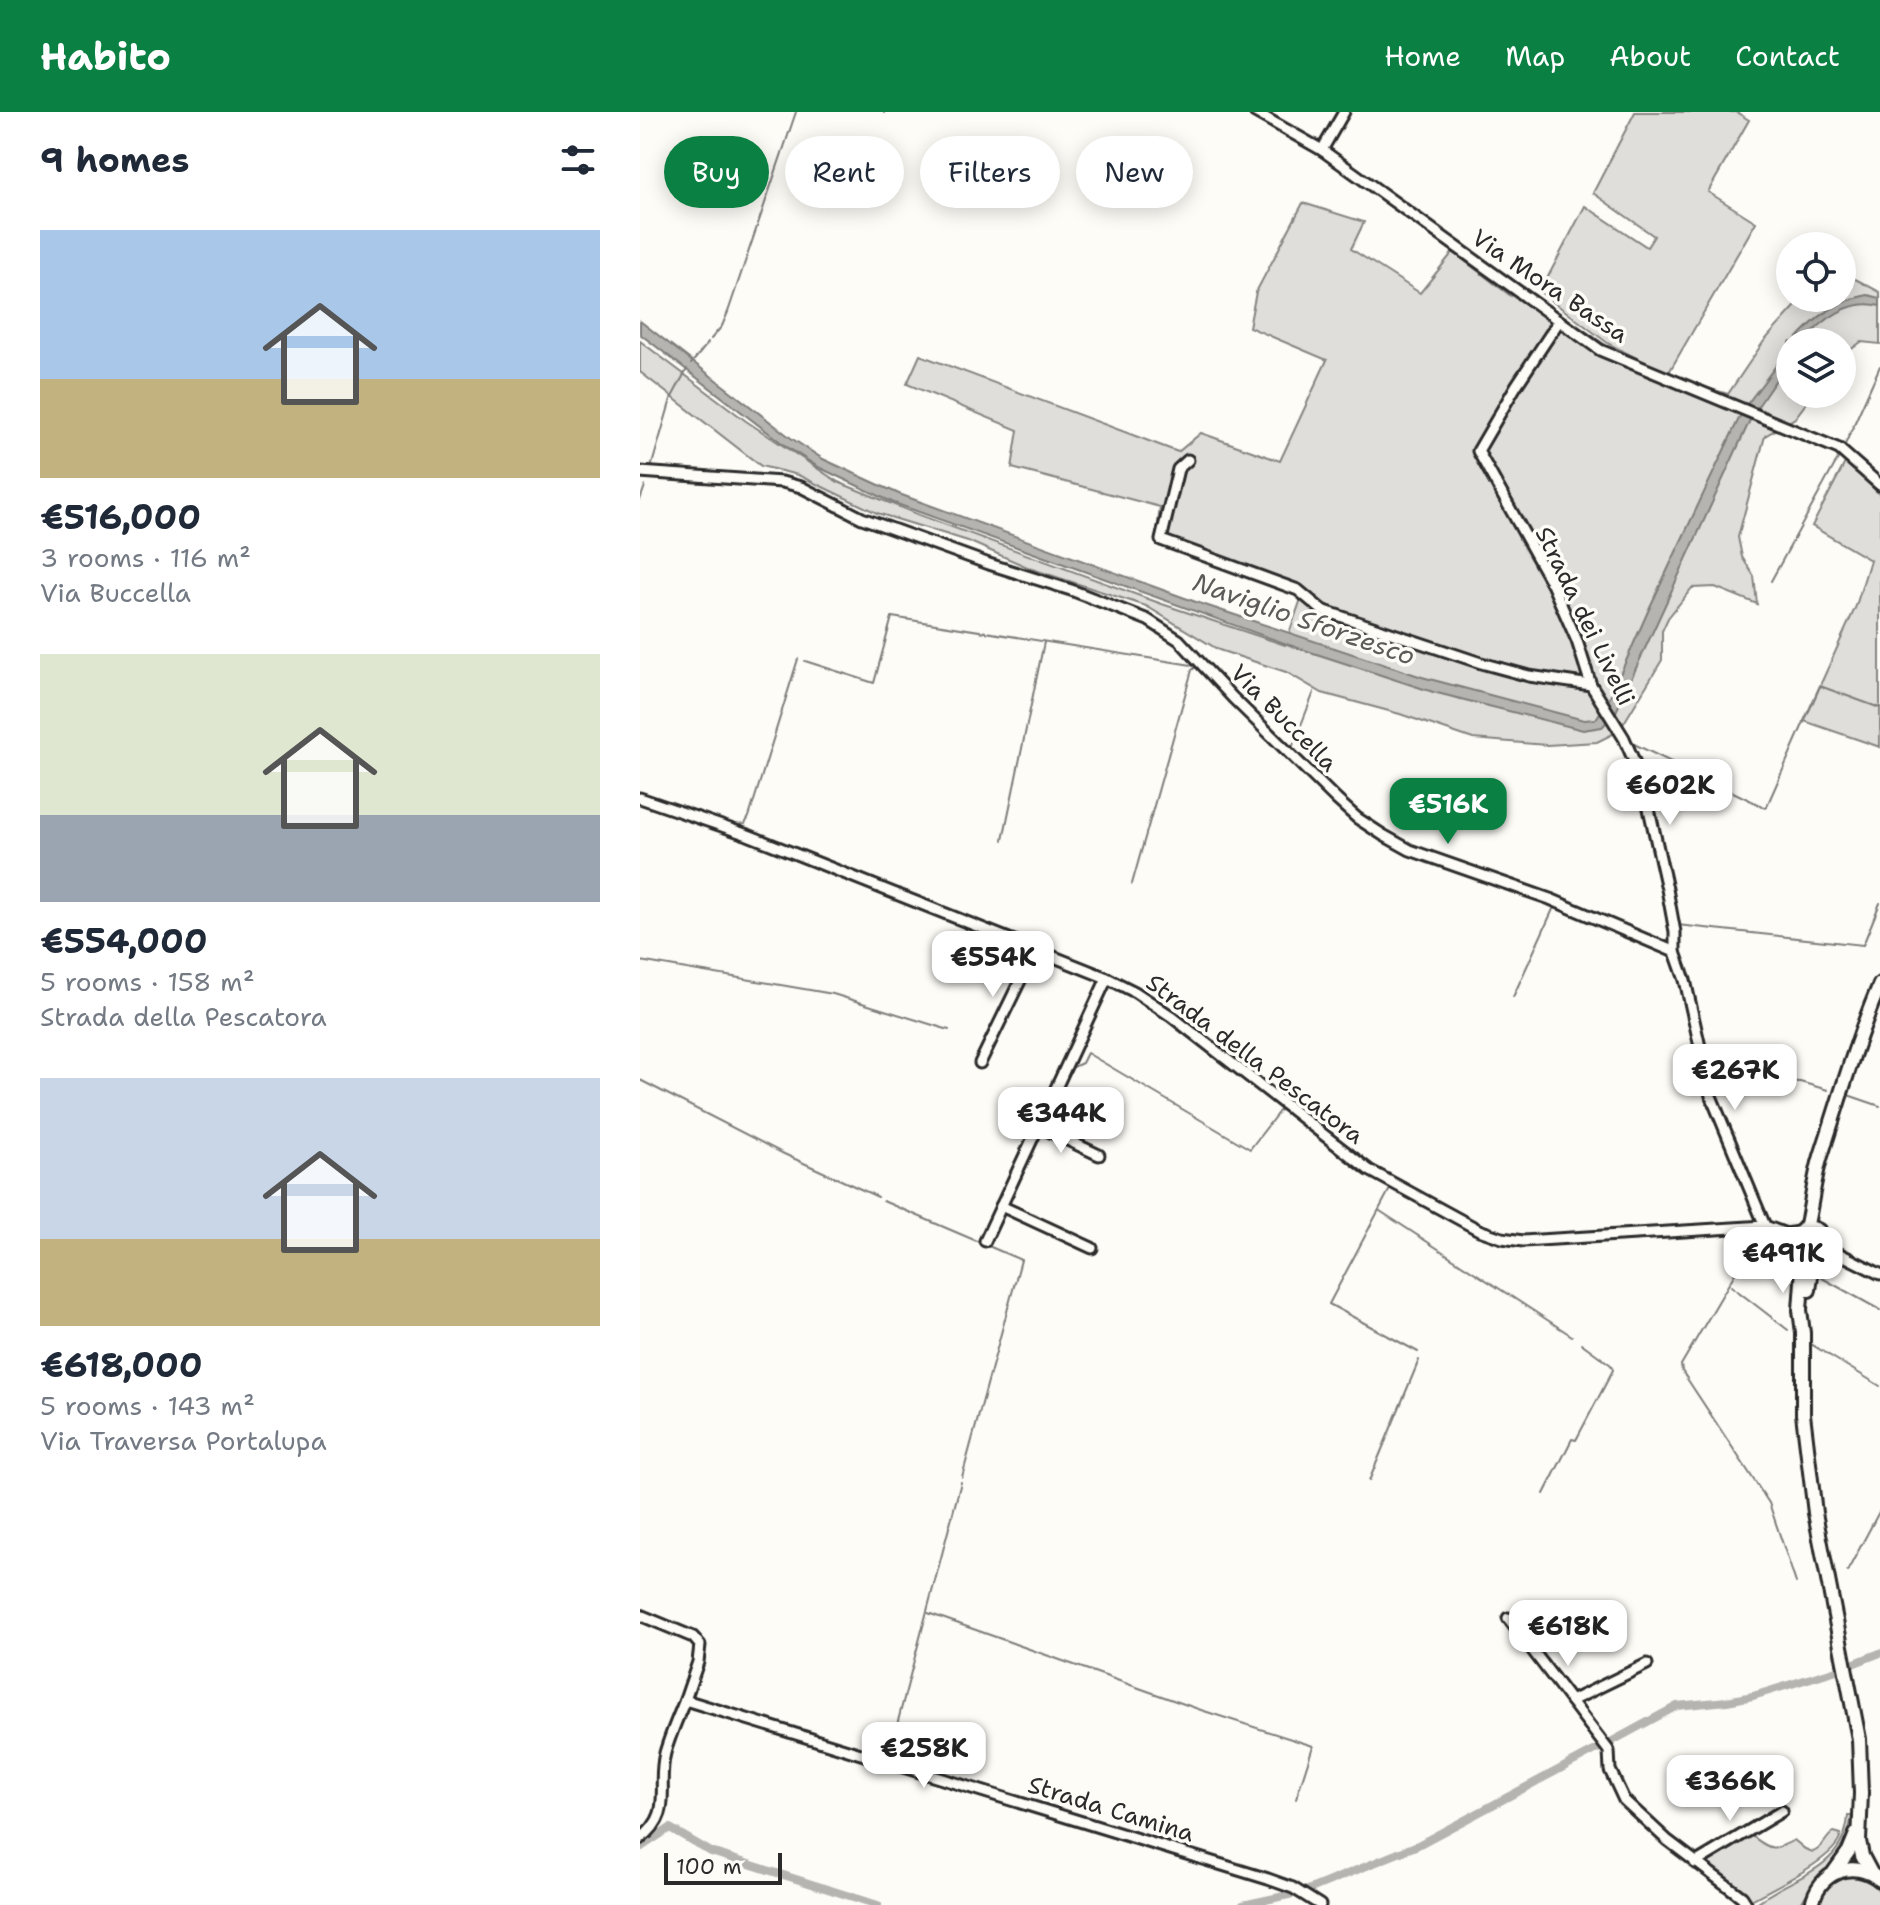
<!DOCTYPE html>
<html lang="en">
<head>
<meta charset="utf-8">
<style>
	:root { --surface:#fff; --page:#f2f2f3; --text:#1f2937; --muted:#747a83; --accent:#0b8043 }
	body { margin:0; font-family:"Shantell Sans",sans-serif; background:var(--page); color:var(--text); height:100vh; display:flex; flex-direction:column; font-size:30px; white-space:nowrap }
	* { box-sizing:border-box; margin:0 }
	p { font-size:26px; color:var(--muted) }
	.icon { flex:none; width:44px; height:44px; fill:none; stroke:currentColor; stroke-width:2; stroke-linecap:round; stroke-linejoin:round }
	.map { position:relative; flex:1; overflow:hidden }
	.side { display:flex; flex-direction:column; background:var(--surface); width:640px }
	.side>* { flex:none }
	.hud { position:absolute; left:24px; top:24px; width:760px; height:72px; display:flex; gap:16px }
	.tools { position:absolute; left:1136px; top:120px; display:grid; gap:16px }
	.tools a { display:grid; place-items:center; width:80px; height:80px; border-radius:50%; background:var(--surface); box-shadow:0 4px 20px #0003; font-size:40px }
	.scale { position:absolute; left:24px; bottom:20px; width:118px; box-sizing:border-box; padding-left:8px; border:4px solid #2b2b2b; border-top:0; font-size:22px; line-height:28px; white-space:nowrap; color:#2b2b2b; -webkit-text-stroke:6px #fdfcf7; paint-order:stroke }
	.price { position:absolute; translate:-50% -68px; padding:0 18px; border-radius:16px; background:#fff; color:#222; font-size:26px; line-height:52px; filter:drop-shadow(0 2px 4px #0008) }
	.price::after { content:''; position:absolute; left:50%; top:48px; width:24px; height:18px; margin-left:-12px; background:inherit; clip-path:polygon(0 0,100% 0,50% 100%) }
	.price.current { background:var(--accent); color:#fff }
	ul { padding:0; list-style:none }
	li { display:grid; align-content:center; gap:16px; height:424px; padding:0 40px }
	li span { display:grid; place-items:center; height:248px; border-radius:0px; color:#555 }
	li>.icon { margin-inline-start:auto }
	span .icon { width:144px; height:144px; fill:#fffc; stroke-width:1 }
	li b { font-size:34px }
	h2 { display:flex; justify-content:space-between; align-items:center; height:96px; padding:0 40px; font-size:34px }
	.chip { padding:0 28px; border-radius:36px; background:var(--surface); box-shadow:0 4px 20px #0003; font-size:28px; line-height:72px }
	.chip.current { background:var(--accent); color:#fff }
	header { display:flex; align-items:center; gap:48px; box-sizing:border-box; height:112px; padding:0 40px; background:var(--accent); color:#fff }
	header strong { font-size:38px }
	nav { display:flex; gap:44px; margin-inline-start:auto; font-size:28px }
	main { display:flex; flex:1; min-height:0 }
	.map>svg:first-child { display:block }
</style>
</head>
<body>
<header>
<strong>Habito</strong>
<nav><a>Home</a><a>Map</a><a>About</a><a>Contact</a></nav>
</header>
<main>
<section class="side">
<h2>9 homes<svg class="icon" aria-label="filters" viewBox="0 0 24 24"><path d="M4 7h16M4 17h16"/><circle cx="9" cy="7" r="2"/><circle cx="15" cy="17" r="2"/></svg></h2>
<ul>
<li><span style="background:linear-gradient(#a9c7e8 60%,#c2b280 0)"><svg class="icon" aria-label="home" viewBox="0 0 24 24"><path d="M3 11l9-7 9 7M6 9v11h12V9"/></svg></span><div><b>€516,000</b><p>3 rooms · 116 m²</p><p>Via Buccella</p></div></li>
<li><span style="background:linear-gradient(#dfe7d0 65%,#9aa5b1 0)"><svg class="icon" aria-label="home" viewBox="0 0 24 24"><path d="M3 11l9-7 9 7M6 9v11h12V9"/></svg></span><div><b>€554,000</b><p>5 rooms · 158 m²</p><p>Strada della Pescatora</p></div></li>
<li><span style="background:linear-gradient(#c9d6e8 65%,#c2b280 0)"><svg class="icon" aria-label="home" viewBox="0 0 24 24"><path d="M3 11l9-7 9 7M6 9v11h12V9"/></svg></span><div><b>€618,000</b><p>5 rooms · 143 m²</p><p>Via Traversa Portalupa</p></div></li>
</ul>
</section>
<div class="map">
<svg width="1240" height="1793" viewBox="0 0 1240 1793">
	<rect width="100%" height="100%" fill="#fdfcf7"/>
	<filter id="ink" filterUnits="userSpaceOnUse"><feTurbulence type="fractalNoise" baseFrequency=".0125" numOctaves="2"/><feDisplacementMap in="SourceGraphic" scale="16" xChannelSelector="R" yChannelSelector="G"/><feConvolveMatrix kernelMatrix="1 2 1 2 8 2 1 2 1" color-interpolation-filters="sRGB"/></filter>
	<g filter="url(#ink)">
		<g fill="#dfdeda" stroke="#858482" stroke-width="2">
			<path d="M995,0H1096L1109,8L1068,80L1116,110L1028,262L969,232L900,180L945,94L1007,135L1014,124L953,81Z"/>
			<path d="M663,91L724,110L711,137L780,181L813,140L871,184L880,173L977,241L1030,265L1088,282L1124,229L1163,186H1202V160L1240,180V232L1221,230L1202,244V230H1150V282H1173L1155,306L1125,324L1098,425L1102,445L1114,464L1117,492L1075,475L1052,476L1028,506L1022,519V548L979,619L957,630L907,633L833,627L760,602L682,581L646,560L579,538L506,494L392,457L328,429L237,401L158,363L121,354L0,260V229L106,309L198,370L279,403L522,492L645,533L663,481L516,426L520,395L372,356L378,318L267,272L280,243L538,340L561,321L640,349L687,248L609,215L616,180Z"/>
			<path d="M1206,349L1240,383V635L1164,609L1216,494L1230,448L1172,414Z"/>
			<circle cx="1171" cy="1130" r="10"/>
			<path d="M1208,1704H1212L1206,1732L1196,1750L1172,1773L1160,1793H1114C1151,1763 1204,1760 1208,1704Z"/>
			<path d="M1194,1720L1201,1722C1199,1746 1132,1776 1111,1788L1061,1751L1109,1722C1129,1736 1131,1741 1154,1728L1165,1737L1173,1740C1184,1736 1185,1725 1194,1720Z"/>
			<path d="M1208,1765C1221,1765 1232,1769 1240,1780V1793H1180C1183,1778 1192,1769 1208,1765Z"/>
		</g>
		<g fill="#b5b4b1" stroke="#7e7d7b" stroke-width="2">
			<path d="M1228,183L1240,186V194C1210,186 1182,208 1164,230H1154C1175,206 1196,188 1228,183Z"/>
			<path d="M0,209L151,326L183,347L259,382L556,490L782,565L944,608L956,607L961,599L969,608L962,615L943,618L793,580L655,535L254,391L178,355L147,335L0,222Z"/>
			<path d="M1150,235V247L1114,300L1105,295Z"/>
			<path d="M1102,300L1111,306L974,604L966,594L1009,497Z"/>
		</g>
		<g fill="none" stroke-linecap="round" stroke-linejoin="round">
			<g stroke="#7e7d7b" stroke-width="2">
				<path d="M244,1V0"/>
				<path d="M71,227L82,214L88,200L156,0"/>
				<path d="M51,252L68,231"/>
				<path d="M1203,337L1240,254"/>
				<path d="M11,356L31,287L47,257"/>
				<path d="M0,388L5,374"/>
				<path d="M1131,469L1200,343"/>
				<path d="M165,549L234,571L252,505L558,554"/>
				<path d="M565,550L593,580"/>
				<path d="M612,598L652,636L674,580"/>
				<path d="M994,632L1126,696L1180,574L1240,596"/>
				<path d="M0,681L93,713L105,712L109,705L158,547"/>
				<path d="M726,717L755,735"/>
				<path d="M363,728L404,530"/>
				<path d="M492,772L552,558L556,555"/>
				<path d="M1037,813L1223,833L1240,791"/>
				<path d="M992,827L1033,846"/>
				<path d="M0,849L193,882L309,918"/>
				<path d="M1040,867L1043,879"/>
				<path d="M873,885L914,795"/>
				<path d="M431,956L442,951L447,941L610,1037L643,994"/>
				<path d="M1071,966L1160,970L1188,978"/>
				<path d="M0,968L144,1042L238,1085"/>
				<path d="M1208,983L1240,994"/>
				<path d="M751,1075L689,1192L778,1240"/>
				<path d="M243,1089L381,1148L322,1365"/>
				<path d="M740,1099L932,1224"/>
				<path d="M1123,1120L1114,1129L1041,1253L1042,1259L1129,1391L1156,1471"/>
				<path d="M1139,1125L1146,1137L1147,1164"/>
				<path d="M1182,1166L1240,1198"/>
				<path d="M1091,1174L1148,1218"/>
				<path d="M1169,1231L1240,1274"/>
				<path d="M729,1369L779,1248"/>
				<path d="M904,1382L932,1327L936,1328L973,1258L971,1253L941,1231"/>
				<path d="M1207,1460L1240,1398"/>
				<path d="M288,1501L561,1598L673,1634L656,1687"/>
				<path d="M248,1647L321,1370"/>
			</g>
			<g stroke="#b5b4b1" stroke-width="8">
				<path d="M1215,1551L1240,1541"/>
				<path d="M967,1632L1037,1594L1087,1589L1113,1584L1200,1557"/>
				<path d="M0,1736L30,1716L71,1740L238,1793"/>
				<path d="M663,1780L778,1733L961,1635"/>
				<path d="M603,1793L653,1782"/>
			</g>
			<defs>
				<g id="minor">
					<path d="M615,0L682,38L960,238L1199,337L1240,373"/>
					<path d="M682,38L704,0"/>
					<path d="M919,209L876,274L838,339L912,472L937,529L951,573L984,626L1003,670L1027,777L1035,820V840"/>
					<path d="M548,348L538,357L521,428L658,478L682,498L841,551L889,564L951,573"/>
					<path d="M0,360L142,370L161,375L222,406L349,452L431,478L508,508L539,528L593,586L697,688L717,706L743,723L770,738L910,787L1035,840L1045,868L1071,984L1125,1114L1146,1122L1162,1119"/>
					<path d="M0,686L108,723L467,866L495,880L531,904L729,1058L839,1118L862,1126L883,1129L1125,1114"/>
					<path d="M340,951L395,838"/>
					<path d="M398,1014L459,1043"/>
					<path d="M361,1094L452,1136"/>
					<path d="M1184,1126L1194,1139L1240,1162"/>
					<path d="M345,1129L467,866"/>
					<path d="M0,1503L53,1525L60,1533L58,1550L45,1588L628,1767L653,1776L680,1793"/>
					<path d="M868,1506L969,1639L970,1658L984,1688L1027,1728L1102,1785L1107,1793"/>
					<path d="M931,1589L1007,1552"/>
					<path d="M0,1727C35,1701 16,1677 25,1641C30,1623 38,1605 45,1588"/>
					<path d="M1055,1751L1142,1699"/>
				</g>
				<g id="major">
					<circle cx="1170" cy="1130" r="14"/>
					<path d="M1163,1118L1167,1112C1172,1090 1174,1066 1181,1044C1200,986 1216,928 1240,872"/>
					<path d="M1159,1139L1163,1155L1160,1198L1163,1221V1302L1175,1401L1219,1627L1221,1681L1219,1729L1222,1744L1231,1761"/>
					<path d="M1169,1178L1174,1144"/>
					<path d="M1194,1760L1209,1739L1216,1722"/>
					<path d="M1172,1793C1178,1759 1214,1746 1240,1768"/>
				</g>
			</defs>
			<use href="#minor" stroke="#2b2b2b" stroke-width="15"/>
			<use href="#major" stroke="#2b2b2b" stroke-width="18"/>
			<use href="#minor" stroke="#fdfcf7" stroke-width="9"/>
			<use href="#major" stroke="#fdfcf7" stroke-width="12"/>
		</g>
	</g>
	<g text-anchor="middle" stroke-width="7" stroke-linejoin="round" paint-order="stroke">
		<g font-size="24" fill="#2b2b2b" stroke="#fdfcf7">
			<text transform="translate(910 174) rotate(34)" y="8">Via Mora Bassa</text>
			<text transform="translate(945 504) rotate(64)" y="8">Strada dei Livelli</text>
			<text transform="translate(644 606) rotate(45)" y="8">Via Buccella</text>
			<text transform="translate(615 947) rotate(37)" y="8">Strada della Pescatora</text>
			<text transform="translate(471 1697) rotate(17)" y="8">Strada Camina</text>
		</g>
		<g font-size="26" font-style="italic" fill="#5b5b5a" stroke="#fdfcf7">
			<text transform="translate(664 507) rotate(19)" y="9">Naviglio Sforzesco</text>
		</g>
	</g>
</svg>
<div class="tools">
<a><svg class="icon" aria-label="locate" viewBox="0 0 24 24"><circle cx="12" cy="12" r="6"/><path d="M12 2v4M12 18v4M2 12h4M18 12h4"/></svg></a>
<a><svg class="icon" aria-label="layers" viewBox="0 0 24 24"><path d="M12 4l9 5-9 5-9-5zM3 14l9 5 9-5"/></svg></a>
</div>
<div class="scale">100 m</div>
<b class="price" style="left:1030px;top:715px">€602K</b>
<b class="price current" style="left:808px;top:734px">€516K</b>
<b class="price" style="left:353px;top:887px">€554K</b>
<b class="price" style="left:1095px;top:1000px">€267K</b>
<b class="price" style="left:421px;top:1043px">€344K</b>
<b class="price" style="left:1143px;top:1183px">€491K</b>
<b class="price" style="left:928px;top:1556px">€618K</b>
<b class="price" style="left:284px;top:1678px">€258K</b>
<b class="price" style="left:1090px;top:1711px">€366K</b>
<div class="hud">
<a class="chip current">Buy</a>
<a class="chip">Rent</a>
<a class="chip">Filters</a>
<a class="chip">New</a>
</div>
</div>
</main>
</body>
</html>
